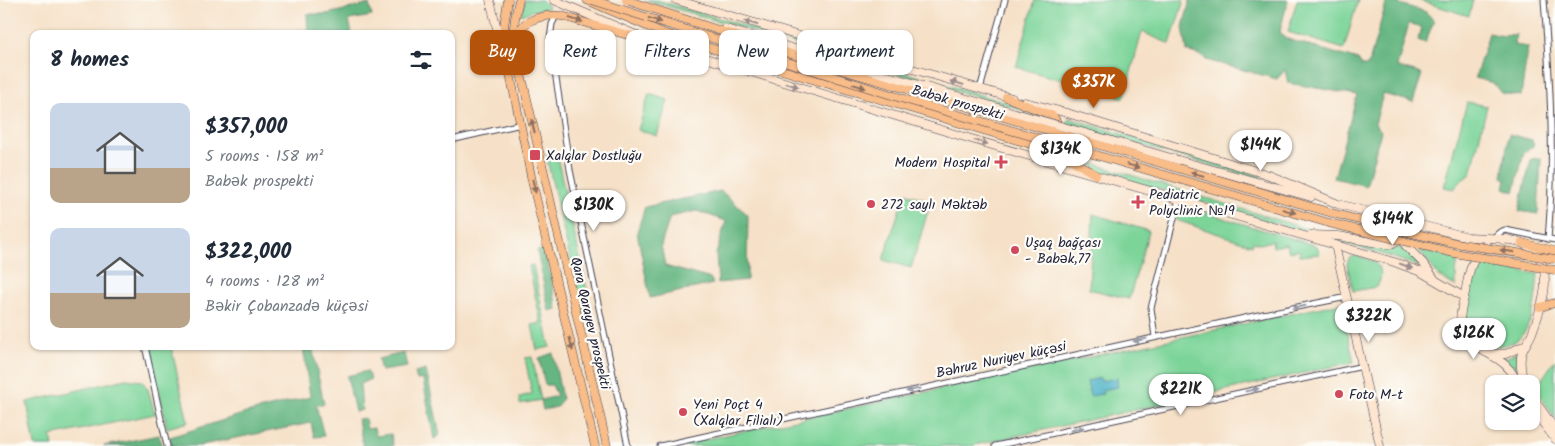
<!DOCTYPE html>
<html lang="en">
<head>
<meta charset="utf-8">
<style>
	:root { --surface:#fff; --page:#f2f2f3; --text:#1f2937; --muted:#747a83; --accent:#b45309 }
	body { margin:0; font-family:Kalam,sans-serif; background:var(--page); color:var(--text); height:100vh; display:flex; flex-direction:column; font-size:19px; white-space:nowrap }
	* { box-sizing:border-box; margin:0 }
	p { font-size:16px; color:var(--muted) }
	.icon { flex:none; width:28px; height:28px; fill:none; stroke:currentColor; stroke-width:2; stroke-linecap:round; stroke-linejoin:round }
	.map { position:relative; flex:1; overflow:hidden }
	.drawer { position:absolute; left:30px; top:30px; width:425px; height:320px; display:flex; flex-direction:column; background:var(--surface); border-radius:10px; box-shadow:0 1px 4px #0004 }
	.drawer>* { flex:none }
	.banner { position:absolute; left:470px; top:30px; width:475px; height:45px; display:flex; gap:10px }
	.tools { position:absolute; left:1485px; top:375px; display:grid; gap:10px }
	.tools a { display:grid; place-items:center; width:55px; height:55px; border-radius:10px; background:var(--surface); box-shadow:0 1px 4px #0004; font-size:25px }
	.price { position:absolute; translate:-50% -42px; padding:0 11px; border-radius:18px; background:#fff; color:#222; font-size:16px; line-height:32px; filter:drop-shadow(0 1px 2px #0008) }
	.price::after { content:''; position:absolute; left:50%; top:30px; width:15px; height:11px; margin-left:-8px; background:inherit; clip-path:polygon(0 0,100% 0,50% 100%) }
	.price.on { background:var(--accent); color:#fff }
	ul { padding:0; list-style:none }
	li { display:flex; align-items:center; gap:15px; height:125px; padding:0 20px }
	li span { display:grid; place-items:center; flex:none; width:140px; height:100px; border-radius:10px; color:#555 }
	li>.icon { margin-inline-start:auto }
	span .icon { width:60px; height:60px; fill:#fffc; stroke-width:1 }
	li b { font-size:21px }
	h2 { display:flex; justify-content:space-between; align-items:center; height:60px; padding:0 20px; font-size:21px }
	.pill { padding:0 18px; border-radius:10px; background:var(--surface); box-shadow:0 1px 4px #0004; font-size:18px; line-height:45px }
	.pill.on { background:var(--accent); color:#fff }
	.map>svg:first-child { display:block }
</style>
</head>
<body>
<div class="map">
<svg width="1555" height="446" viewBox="0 0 1555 446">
	<rect width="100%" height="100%" fill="#fdfcf7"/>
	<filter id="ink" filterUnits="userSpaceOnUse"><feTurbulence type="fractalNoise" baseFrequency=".02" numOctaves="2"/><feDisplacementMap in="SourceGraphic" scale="10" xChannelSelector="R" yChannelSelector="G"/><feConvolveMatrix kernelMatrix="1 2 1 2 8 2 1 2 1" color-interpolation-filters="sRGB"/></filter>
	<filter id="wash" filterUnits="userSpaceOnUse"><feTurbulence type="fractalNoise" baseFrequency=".0096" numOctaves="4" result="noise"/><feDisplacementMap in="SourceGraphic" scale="20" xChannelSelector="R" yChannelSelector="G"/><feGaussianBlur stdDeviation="1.12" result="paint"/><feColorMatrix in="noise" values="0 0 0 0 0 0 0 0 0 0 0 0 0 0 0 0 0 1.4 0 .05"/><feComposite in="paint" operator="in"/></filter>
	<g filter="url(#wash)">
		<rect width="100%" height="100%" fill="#f6e1c8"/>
		<g fill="#7cd499" stroke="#4f7b6a">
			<path d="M525,0H542L549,8L532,11L521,15Z"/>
			<path d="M646,0H657L1022,107L1051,116V119Z"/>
			<path d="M1035,0H1184L1170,44L1142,32L1124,98L1016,67Z"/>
			<path d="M1297,0H1358L1344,49L1288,32Z"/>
			<path d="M1418,0H1473L1469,16Z"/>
			<path d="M649,94L668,100L657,136L638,130Z"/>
			<path d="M1467,102L1487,106L1471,174L1462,180L1454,189L1444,187Z"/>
			<path d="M1069,118L1260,176L1263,180L1067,124Z"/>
			<path d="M556,152L592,312L583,314L546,155Z"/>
			<path d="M1085,161L1314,231H1302L1100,172Z"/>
			<path d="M905,193L931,201L911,268L883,260Z"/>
			<path d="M1180,205L1317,246L1320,254L1300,256L1299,250L1289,252L1287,244L1273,247L1272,241L1261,244L1253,242L1252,245L1176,220Z"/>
			<path d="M1093,214L1149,231L1129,299L1089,289Z"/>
			<path d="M1331,239L1344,240L1390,250L1397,247L1404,249L1421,267L1388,256Z"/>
			<path d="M1419,250L1458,258L1456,273V287L1438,275Z"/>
			<path d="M1355,256C1373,259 1388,266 1377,287L1353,291L1347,265L1349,258Z"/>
			<path d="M1475,263L1538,274C1536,294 1535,318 1523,334C1505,357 1463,344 1464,313C1465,297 1471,279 1475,263Z"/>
			<path d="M533,265L550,347L537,350L532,325L541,323L529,266Z"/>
			<path d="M1341,303L1354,362L970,446H674Z"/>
			<path d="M150,346H171L188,422L167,428Z"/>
			<path d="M1518,352L1516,364L1519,375L1513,367L1502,357H1508Z"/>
			<path d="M532,357L541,400L520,404L519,397L532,394L525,358Z"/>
			<path d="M1555,360V418L1535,389Z"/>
			<path d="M126,379L142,381L148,389L155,414L51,436L53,446H35L27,402Z"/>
		</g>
		<g fill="#65b681" stroke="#446c5e">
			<path d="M1190,0H1288L1280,31L1284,38L1358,60L1362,66H1368L1387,0L1426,12L1434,21L1425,43L1418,40L1421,27L1409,23L1397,67L1422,74L1413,102L1383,94L1375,124L1381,131L1366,186L1334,178L1357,95L1288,83L1285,70L1277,79L1206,60L1202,56L1187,51L1183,27Z"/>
			<path d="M369,4L372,16L349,20L352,34H308L307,14H327Z"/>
			<path d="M1489,33L1503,36L1516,34L1514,45L1528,47L1521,96L1501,93L1493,83L1475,78Z"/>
			<path d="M1509,134L1532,140L1534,145L1524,153L1514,192L1504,188L1506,179L1502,177Z"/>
			<path d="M1541,158L1538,214L1519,211L1531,159Z"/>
			<path d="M721,191L748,215L747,280L718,283L716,254L726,221L697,211L670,217L661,245L665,266L711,279L713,284L650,298L637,232L645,207Z"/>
			<path d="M545,249L557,309L549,311L537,251Z"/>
			<path d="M303,346H312L324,404L316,405L324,436L314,437L311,423L201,445V446H171L170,437L246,413L310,397Z"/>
			<path d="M404,353L407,367L381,371L378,359Z"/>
			<path d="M553,353L562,399L557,407L543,410L541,400L557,396L552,385H545L539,358Z"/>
			<path d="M426,370L440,435L434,439L423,379L417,380L415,373Z"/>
			<path d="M367,371L371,379L360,384L362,410L355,412L347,376Z"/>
			<path d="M365,418L367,429L374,428L376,436L391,434L393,446H363L358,419Z"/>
			<path d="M159,435L162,446H104Z"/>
		</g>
		<path fill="#47afc6" stroke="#346880" d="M1100,378L1101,381L1117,378L1118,387L1102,390L1103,394L1090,396L1087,381Z"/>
	</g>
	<g filter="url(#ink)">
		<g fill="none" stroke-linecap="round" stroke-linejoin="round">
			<defs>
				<g id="street">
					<path d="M1544,0C1550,79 1555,160 1548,239"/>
					<path d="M556,16L552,24L550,39L570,170L628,446"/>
					<path d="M980,89L1005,0"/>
					<path d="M451,140L517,125"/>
					<path d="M1492,239L1500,232L1505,230L1555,240"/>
					<path d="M1155,337L1151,308L1179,199"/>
					<path d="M145,346L167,446"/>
					<path d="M660,446L1263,314L1347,297"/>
					<path d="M995,446L1363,366"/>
				</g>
				<g id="secondary">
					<path d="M490,0L499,37"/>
					<path d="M554,0L636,35"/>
					<path d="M676,0L1012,98"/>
					<path d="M656,43L968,138L1394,262L1421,272L1464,297"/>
					<path d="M1025,102L1067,113L1269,175L1338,204L1468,237L1507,239"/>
					<path d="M1178,160L1311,197"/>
					<path d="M1311,235L1338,236L1389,245L1399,240C1402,230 1399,224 1390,220"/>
					<path d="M1403,236L1405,245L1423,263L1434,278"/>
					<path d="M1503,240C1514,239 1526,243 1534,251C1555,273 1541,309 1532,333C1529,341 1522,348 1521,357C1520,366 1522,376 1525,384"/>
					<path d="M1335,245L1380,446"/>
					<path d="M1487,245C1472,256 1469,271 1466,288C1464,299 1460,311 1460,322C1461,346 1484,349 1499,360C1508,366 1514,374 1518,384"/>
					<path d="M1491,354H1506L1525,345"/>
					<path d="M1531,395L1555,429"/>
					<path d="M1531,407L1555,439"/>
				</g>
				<g id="primary">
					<path d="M508,0L504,26V44L532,181L595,446"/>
					<path d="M519,0C509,38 514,49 524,86L607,446"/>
					<path d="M587,0L663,33L745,59L1051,150L1075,162L1096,175"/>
					<path d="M517,44C515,20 543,14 562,16L662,45"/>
					<path d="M1006,97L1053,116C1061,126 1059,138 1048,144"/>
					<path d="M1522,243L1555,251"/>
					<path d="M1540,307L1555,303"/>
				</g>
			</defs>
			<use href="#street" stroke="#423f50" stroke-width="7"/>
			<use href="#secondary" stroke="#423f50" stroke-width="9"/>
			<use href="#primary" stroke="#423f50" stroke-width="9"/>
			<use href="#street" stroke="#fff" stroke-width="5"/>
			<use href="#secondary" stroke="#fde5d0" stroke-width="8"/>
			<use href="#primary" stroke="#f9bd89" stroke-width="8"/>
			<defs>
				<path id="secondary-bridge" d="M726,29L1178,160"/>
				<g id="primary-bridge">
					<path d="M592,0L904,99L1329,223L1454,253L1555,270"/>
					<path d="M626,0L828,66L1332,213L1386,227L1455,243L1555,259"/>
				</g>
			</defs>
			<use href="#secondary-bridge" stroke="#423f50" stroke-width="9" stroke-linecap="butt"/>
			<use href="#primary-bridge" stroke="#423f50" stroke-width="9" stroke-linecap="butt"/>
			<use href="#secondary-bridge" stroke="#fde5d0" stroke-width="8"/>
			<use href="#primary-bridge" stroke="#f9bd89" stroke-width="8"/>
		</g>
		<defs><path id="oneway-solid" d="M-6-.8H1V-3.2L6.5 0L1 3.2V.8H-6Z" transform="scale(1.25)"/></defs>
		<g fill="#8e7062">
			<use href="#oneway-solid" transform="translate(576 20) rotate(16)"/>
			<use href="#oneway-solid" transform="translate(655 20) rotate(18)"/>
			<use href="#oneway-solid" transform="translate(859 86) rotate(17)"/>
			<use href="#oneway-solid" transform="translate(533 126) rotate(-103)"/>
			<use href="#oneway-solid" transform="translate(1133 166) rotate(16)"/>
			<use href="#oneway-solid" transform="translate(1197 174) rotate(-164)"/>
			<use href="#oneway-solid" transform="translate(534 186) rotate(77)"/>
			<use href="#oneway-solid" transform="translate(1289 211) rotate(16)"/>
			<use href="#oneway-solid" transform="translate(1507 251) rotate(-171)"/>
			<use href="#oneway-solid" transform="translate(571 344) rotate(77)"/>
		</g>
		<g fill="#9a8d8d">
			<use href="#oneway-solid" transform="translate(751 23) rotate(-163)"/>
			<use href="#oneway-solid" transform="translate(957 83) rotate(-164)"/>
			<use href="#oneway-solid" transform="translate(792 85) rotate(17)"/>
			<use href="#oneway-solid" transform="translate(981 142) rotate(16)"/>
			<use href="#oneway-solid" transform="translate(1406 266) rotate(21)"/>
		</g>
		<g fill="#9c9ca7">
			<use href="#oneway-solid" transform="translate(1299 307) rotate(169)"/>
			<use href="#oneway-solid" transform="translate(1140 340) rotate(168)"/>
			<use href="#oneway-solid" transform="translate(913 390) rotate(168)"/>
			<use href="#oneway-solid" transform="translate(1252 390) rotate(-12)"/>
			<use href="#oneway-solid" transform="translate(1077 429) rotate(-13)"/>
		</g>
	</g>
	<g fill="#d1495b" stroke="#fdfcf7" stroke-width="2">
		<rect x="529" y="149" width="12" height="12" rx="2.5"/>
		<path d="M998.5 154.5h5v5h5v5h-5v5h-5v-5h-5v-5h5z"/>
		<path d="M1135.5 194.5h5v5h5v5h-5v5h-5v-5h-5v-5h5z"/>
		<circle cx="871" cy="204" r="5"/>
		<circle cx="1015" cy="250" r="5"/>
		<circle cx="1339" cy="394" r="5"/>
		<circle cx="683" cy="412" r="5"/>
	</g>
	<g text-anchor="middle" stroke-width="4.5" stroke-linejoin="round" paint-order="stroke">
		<g font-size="14" fill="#22223b" stroke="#fdfcf7">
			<text transform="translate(958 102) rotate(16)" y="5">Babək prospekti</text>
			<text transform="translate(591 323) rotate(77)" y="5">Qara Qarayev prospekti</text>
			<text transform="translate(1001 359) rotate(-12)" y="5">Bəhruz Nuriyev küçəsi</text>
		</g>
		<g font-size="14" fill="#22223b" stroke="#fdfcf7" text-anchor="start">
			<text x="546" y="160">Xalqlar Dostluğu</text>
			<text x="990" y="167" text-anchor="end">Modern Hospital</text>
			<text x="1149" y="199">Pediatric<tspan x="1149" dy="16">Polyclinic №19</tspan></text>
			<text x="881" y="209">272 saylı Məktəb</text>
			<text x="1025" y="247">Uşaq bağçası<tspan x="1025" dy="16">- Babək,77</tspan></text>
			<text x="1349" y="399">Foto M-t</text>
			<text x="693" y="409">Yeni Poçt 4<tspan x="693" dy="16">(Xalqlar Filialı)</tspan></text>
		</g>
	</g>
</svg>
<div class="tools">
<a><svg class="icon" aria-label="layers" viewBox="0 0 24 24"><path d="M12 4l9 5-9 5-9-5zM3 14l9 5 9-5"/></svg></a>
</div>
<b class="price on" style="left:1094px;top:109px">$357K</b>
<b class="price" style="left:1261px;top:172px">$144K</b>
<b class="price" style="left:1061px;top:176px">$134K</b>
<b class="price" style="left:594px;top:232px">$130K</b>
<b class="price" style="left:1393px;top:246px">$144K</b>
<b class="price" style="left:1369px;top:343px">$322K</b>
<b class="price" style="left:1474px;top:360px">$126K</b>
<b class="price" style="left:1181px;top:416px">$221K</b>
<div class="banner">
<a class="pill on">Buy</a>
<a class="pill">Rent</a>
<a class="pill">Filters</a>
<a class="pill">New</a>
<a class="pill">Apartment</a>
</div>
<section class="drawer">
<h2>8 homes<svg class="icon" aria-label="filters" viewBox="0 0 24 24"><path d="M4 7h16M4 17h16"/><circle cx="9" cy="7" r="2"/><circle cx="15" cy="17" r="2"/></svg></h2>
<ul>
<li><span style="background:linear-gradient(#c9d6e8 65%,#b9a48a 0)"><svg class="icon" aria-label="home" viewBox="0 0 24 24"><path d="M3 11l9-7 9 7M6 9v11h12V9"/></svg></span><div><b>$357,000</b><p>5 rooms · 158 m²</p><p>Babək prospekti</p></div></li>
<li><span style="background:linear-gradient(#c9d6e8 65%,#b9a48a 0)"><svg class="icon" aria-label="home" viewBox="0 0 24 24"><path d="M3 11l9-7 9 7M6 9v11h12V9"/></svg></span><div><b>$322,000</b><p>4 rooms · 128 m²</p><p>Bəkir Çobanzadə küçəsi</p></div></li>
</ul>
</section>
</div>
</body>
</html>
